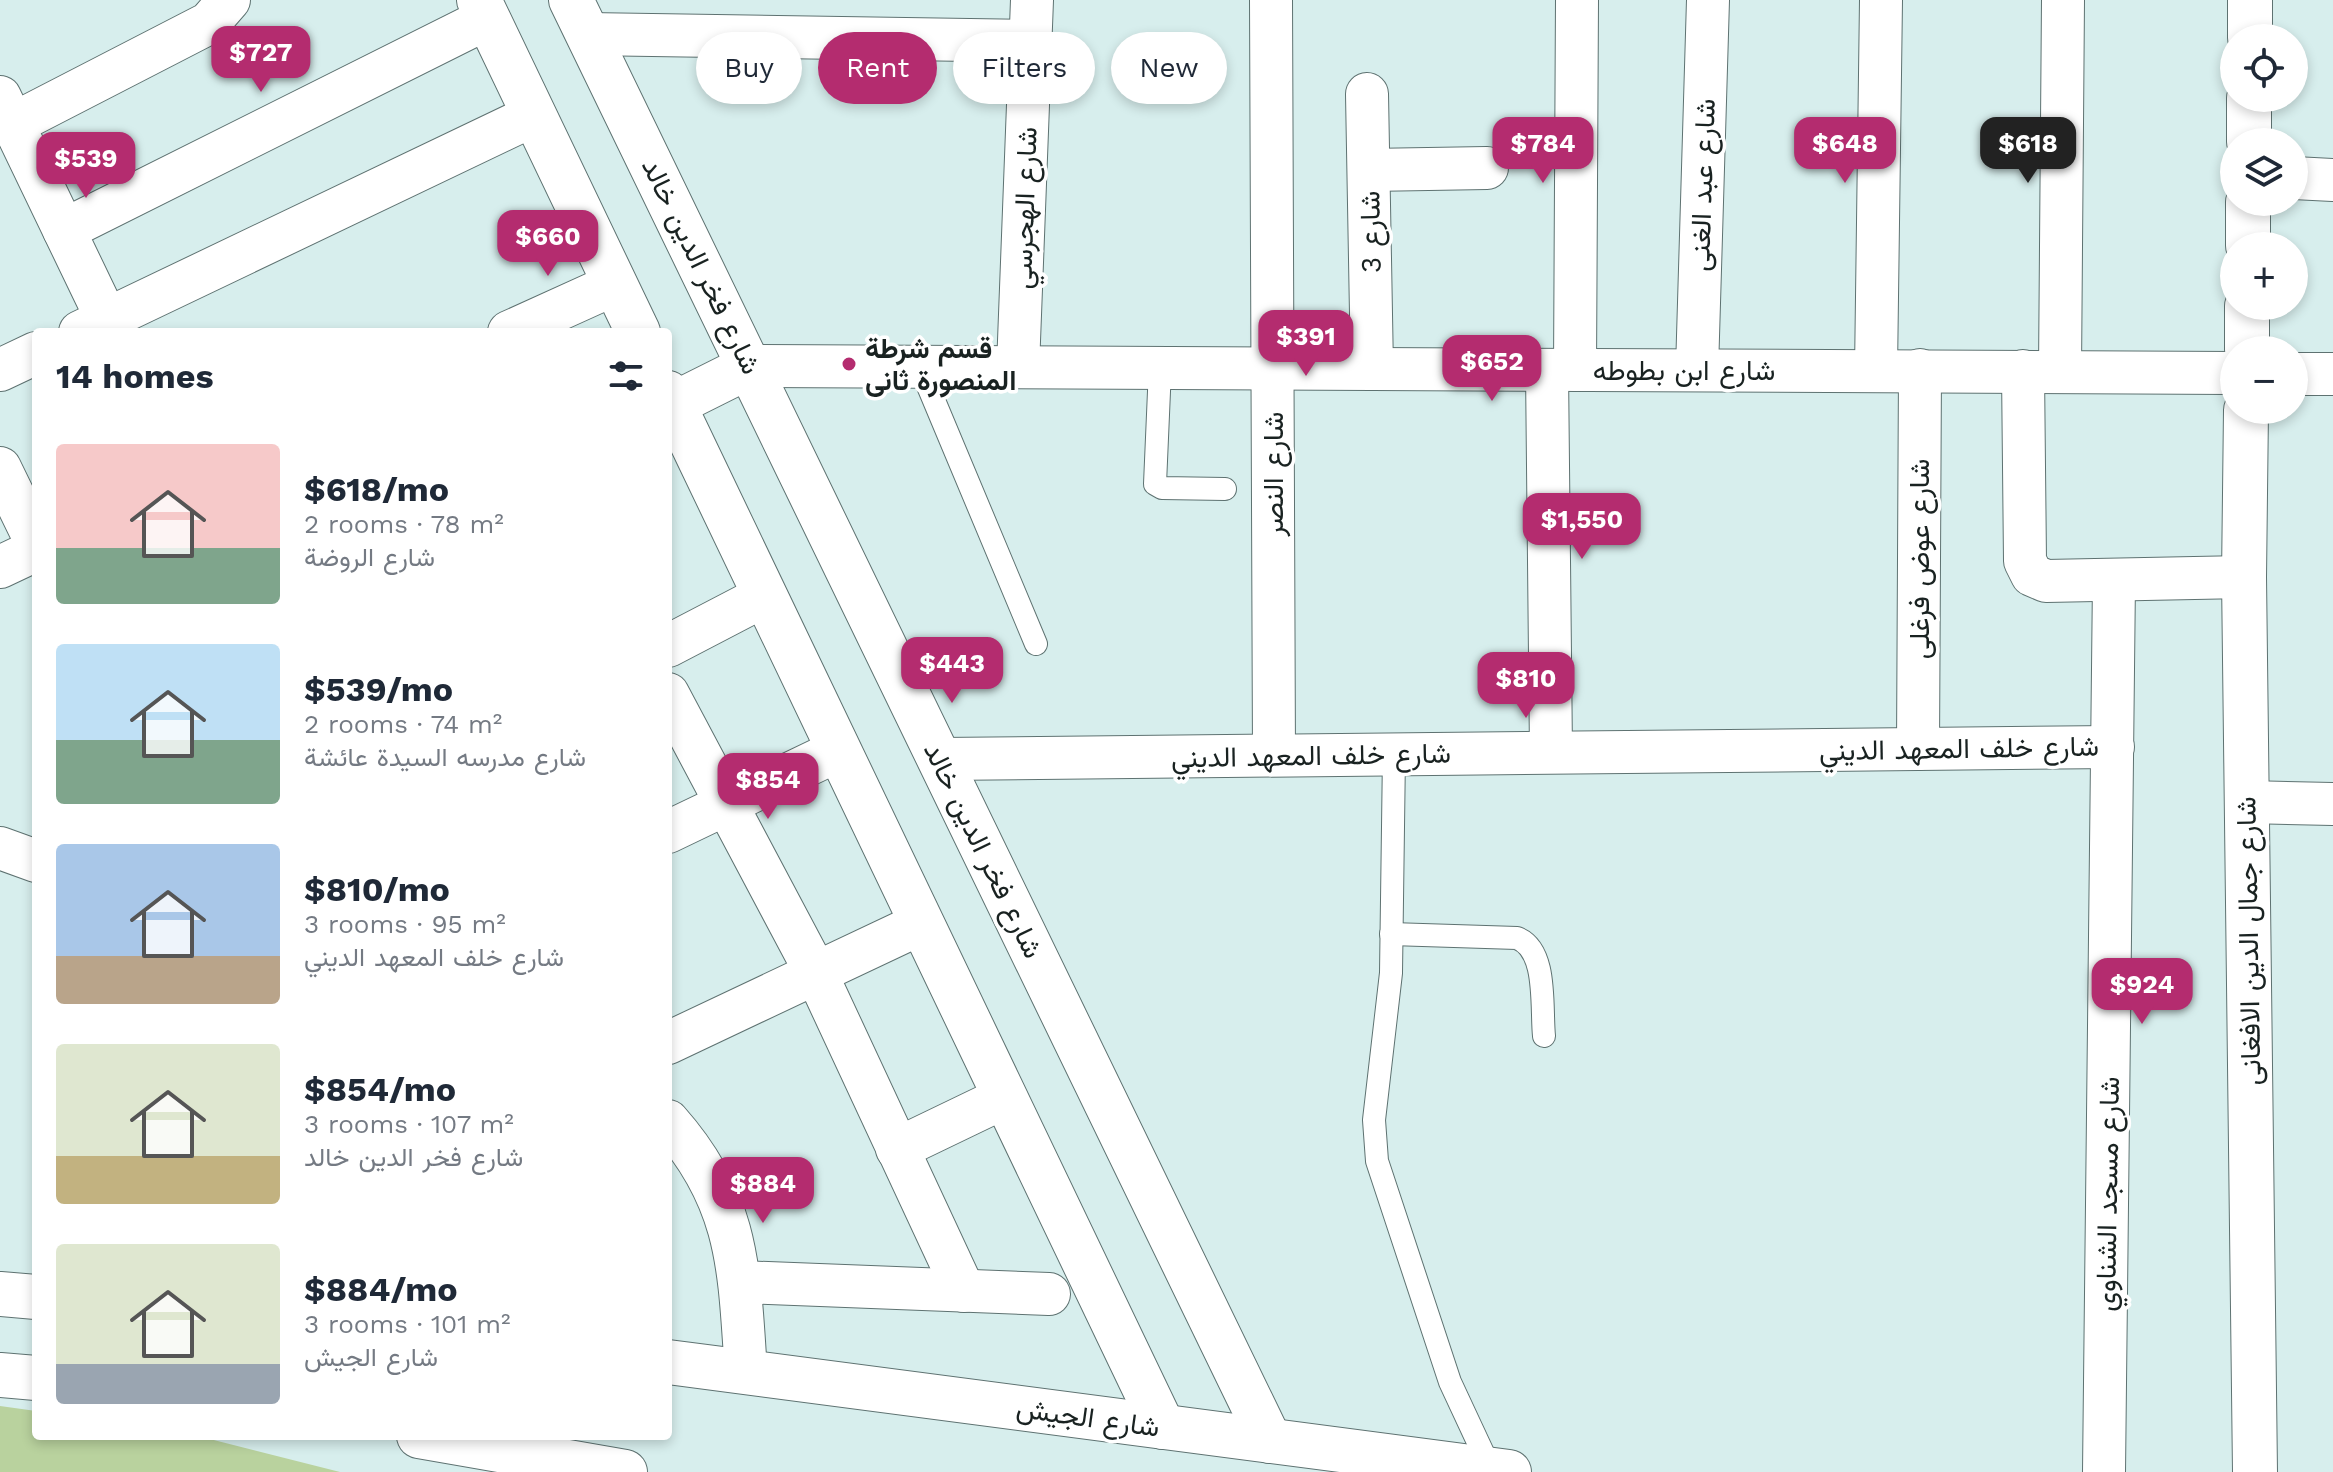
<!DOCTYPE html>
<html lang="en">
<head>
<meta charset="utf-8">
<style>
	:root { --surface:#fff; --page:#f2f2f3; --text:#1f2937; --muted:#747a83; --accent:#b42c6f }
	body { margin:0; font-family:"Work Sans",Vazirmatn,sans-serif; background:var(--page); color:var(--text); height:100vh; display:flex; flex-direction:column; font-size:30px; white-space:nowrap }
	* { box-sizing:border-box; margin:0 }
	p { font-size:26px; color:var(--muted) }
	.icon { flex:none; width:44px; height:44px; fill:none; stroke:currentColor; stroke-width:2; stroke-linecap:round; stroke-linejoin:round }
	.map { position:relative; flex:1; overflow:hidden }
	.details { position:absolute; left:32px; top:328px; width:640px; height:1112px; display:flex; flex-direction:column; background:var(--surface); border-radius:8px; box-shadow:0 4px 12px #0003 }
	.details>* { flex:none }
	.hud { position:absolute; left:696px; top:32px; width:760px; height:72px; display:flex; gap:16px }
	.buttons { position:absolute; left:2220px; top:24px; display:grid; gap:16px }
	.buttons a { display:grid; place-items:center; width:88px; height:88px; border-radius:50%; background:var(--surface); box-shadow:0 4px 12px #0003; font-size:40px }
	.price { position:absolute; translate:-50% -68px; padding:0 18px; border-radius:16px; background:var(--accent); color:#fff; font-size:26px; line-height:52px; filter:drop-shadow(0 2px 4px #0008) }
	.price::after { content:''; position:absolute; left:50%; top:48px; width:24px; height:18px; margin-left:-12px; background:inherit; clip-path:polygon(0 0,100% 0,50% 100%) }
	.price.on { background:#222; color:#fff }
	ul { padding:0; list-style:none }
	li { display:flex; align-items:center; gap:24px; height:200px; padding:0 24px }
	li span { display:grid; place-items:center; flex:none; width:224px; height:160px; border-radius:8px; color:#555 }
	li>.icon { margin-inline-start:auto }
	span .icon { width:96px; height:96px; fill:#fffc; stroke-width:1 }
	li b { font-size:34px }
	h2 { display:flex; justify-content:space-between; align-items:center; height:96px; padding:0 24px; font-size:34px }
	.pill { padding:0 28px; border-radius:36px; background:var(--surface); box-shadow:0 4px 12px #0003; font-size:28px; line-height:72px }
	.pill.on { background:var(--accent); color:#fff }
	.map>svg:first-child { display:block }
</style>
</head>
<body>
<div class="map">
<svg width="2333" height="1472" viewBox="0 0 2333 1472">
	<rect width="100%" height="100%" fill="#d7eeed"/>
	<path fill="#b9d29e" d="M0,1406L36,1411V1436H198L340,1472H0Z"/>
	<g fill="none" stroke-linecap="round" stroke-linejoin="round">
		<defs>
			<g id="lane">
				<path d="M920,367L1036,644"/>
				<path d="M1160,368L1155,484L1162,488L1225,489"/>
				<path d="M1394,754L1391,973L1374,1120L1377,1161L1450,1382L1491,1470"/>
				<path d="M1391,934L1517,938C1548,950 1541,1007 1544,1036"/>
			</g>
			<g id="street">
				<path d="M1271,0L1274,755"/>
				<path d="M588,34L1030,41"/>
				<path d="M1367,94L1372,369"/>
				<path d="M0,97L113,332"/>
				<path d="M13,124L209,23L229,0"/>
				<path d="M1369,170L1487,168"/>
				<path d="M2294,178L2333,180"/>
				<path d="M64,230L488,18"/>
				<path d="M80,332L534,115"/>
				<path d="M509,332L615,284"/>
				<path d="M750,366L2234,373"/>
				<path d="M1018,367L1032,0"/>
				<path d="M0,370L36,353"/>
				<path d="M1547,370L1551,752"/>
				<path d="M1575,370L1577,0"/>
				<path d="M1697,370L1708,0"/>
				<path d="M1876,371L1881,0"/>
				<path d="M2023,371L2025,561L2032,575L2046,581L2244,577"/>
				<path d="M2060,371L2063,0"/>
				<path d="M2294,374H2333"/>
				<path d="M0,468L36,542"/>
				<path d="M0,567L36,550"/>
				<path d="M668,646L764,596"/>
				<path d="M668,694L816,973L964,1291"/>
				<path d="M1918,749L1920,370"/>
				<path d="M941,759L2113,747"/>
				<path d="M2247,802L2333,804"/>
				<path d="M668,832L839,750"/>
				<path d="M0,848L36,861"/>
				<path d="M668,1043L922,923"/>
				<path d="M668,1121C740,1202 739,1270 746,1372"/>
				<path d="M897,1149L1005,1097"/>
				<path d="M740,1282L1049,1294"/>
				<path d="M2104,1472L2114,580"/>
			</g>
			<g id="secondary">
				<path d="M479,0L638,332"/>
				<path d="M571,0L1270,1441"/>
				<path d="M2250,38V0"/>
				<path d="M2249,142V98"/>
				<path d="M2248,246V202"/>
				<path d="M2247,350V306"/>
				<path d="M668,393L1163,1427"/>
				<path d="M674,404L750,366"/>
				<path d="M2246,410L2244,577L2255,1472"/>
			</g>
			<g id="primary">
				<path d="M0,1294L36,1297"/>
				<path d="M668,1362L1509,1472"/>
				<path d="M0,1375L36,1378"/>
				<path d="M419,1436L625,1472"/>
			</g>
		</defs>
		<use href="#lane" stroke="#5e7271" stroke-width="24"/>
		<use href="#street" stroke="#5e7271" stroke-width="44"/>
		<use href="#secondary" stroke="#5e7271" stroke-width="46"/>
		<use href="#primary" stroke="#5e7271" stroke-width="46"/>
		<use href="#lane" stroke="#fff" stroke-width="22"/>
		<use href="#street" stroke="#fff" stroke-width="42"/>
		<use href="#secondary" stroke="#fff" stroke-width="44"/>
		<use href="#primary" stroke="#fff" stroke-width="44"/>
	</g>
	<circle fill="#b42c6f" stroke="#fff" stroke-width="3" cx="849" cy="364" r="8"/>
	<g text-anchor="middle" stroke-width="7" stroke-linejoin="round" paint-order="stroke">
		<g font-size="28" fill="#192221" stroke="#fff">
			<text transform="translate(1702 185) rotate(-88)" y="10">شارع عبد الغنى</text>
			<text transform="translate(1024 208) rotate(-88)" y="10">شارع الهجرسي</text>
			<text transform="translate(1370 232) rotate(-91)" y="10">شارع 3</text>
			<text transform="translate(702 266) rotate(64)" y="10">شارع فخر الدين خالد</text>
			<text x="1684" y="380">شارع ابن بطوطه</text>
			<text transform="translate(1273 474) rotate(-90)" y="10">شارع النصر</text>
			<text transform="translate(1919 559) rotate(-90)" y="10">شارع عوض فرغلى</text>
			<text transform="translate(1959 748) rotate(-1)" y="10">شارع خلف المعهد الديني</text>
			<text transform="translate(1311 755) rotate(-1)" y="10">شارع خلف المعهد الديني</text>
			<text transform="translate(984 850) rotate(64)" y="10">شارع فخر الدين خالد</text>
			<text transform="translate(2248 941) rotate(-91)" y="10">شارع جمال الدين الافغانى</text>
			<text transform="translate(2107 1194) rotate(-89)" y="10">شارع مسجد الشناوي</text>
			<text transform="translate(1088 1417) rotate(8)" y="10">شارع الجيش</text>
		</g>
		<g font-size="28" font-weight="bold" fill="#192221" stroke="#fff" text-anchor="start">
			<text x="865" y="358">قسم شرطة<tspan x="865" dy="32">المنصورة ثانى</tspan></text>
		</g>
	</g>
</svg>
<div class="buttons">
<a><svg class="icon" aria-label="locate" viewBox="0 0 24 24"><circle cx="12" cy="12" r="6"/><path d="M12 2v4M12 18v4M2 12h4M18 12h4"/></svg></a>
<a><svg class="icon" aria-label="layers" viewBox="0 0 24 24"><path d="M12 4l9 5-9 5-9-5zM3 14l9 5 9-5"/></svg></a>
<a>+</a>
<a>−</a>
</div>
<b class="price" style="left:261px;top:94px">$727</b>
<b class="price" style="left:1543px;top:185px">$784</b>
<b class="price" style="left:1845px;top:185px">$648</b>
<b class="price on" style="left:2028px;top:185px">$618</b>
<b class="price" style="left:86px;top:200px">$539</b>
<b class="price" style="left:548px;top:278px">$660</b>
<b class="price" style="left:1306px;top:378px">$391</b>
<b class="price" style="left:1492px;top:403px">$652</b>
<b class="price" style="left:1582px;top:561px">$1,550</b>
<b class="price" style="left:952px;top:705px">$443</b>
<b class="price" style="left:1526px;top:720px">$810</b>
<b class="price" style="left:768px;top:821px">$854</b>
<b class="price" style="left:2142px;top:1026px">$924</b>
<b class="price" style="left:763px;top:1225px">$884</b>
<div class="hud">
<a class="pill">Buy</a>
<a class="pill on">Rent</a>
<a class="pill">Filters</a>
<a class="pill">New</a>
</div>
<section class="details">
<h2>14 homes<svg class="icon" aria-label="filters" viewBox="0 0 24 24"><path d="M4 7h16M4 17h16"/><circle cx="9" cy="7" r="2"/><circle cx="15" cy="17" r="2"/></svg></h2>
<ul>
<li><span style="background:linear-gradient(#f6c9c9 65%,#7fa58c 0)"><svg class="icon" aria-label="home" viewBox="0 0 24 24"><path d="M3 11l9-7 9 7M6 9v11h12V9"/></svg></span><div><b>$618/mo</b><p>2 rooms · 78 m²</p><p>شارع الروضة</p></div></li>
<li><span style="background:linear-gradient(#bfe0f5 60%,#7fa58c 0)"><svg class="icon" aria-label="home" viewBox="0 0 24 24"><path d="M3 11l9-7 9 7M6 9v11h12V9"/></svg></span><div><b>$539/mo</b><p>2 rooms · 74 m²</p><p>شارع مدرسه السيدة عائشة</p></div></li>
<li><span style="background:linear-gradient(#a9c7e8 70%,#b9a48a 0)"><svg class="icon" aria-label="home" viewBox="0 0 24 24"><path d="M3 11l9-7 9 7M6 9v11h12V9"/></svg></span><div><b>$810/mo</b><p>3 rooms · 95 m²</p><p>شارع خلف المعهد الديني</p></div></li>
<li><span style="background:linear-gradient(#dfe7d0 70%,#c2b280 0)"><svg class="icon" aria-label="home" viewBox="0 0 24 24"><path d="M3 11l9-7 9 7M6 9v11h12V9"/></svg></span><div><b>$854/mo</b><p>3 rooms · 107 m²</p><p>شارع فخر الدين خالد</p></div></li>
<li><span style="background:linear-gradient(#dfe7d0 75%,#9aa5b1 0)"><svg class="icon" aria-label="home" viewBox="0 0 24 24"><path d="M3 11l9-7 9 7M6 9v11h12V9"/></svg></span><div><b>$884/mo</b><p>3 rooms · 101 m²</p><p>شارع الجيش</p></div></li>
</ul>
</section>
</div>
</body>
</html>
